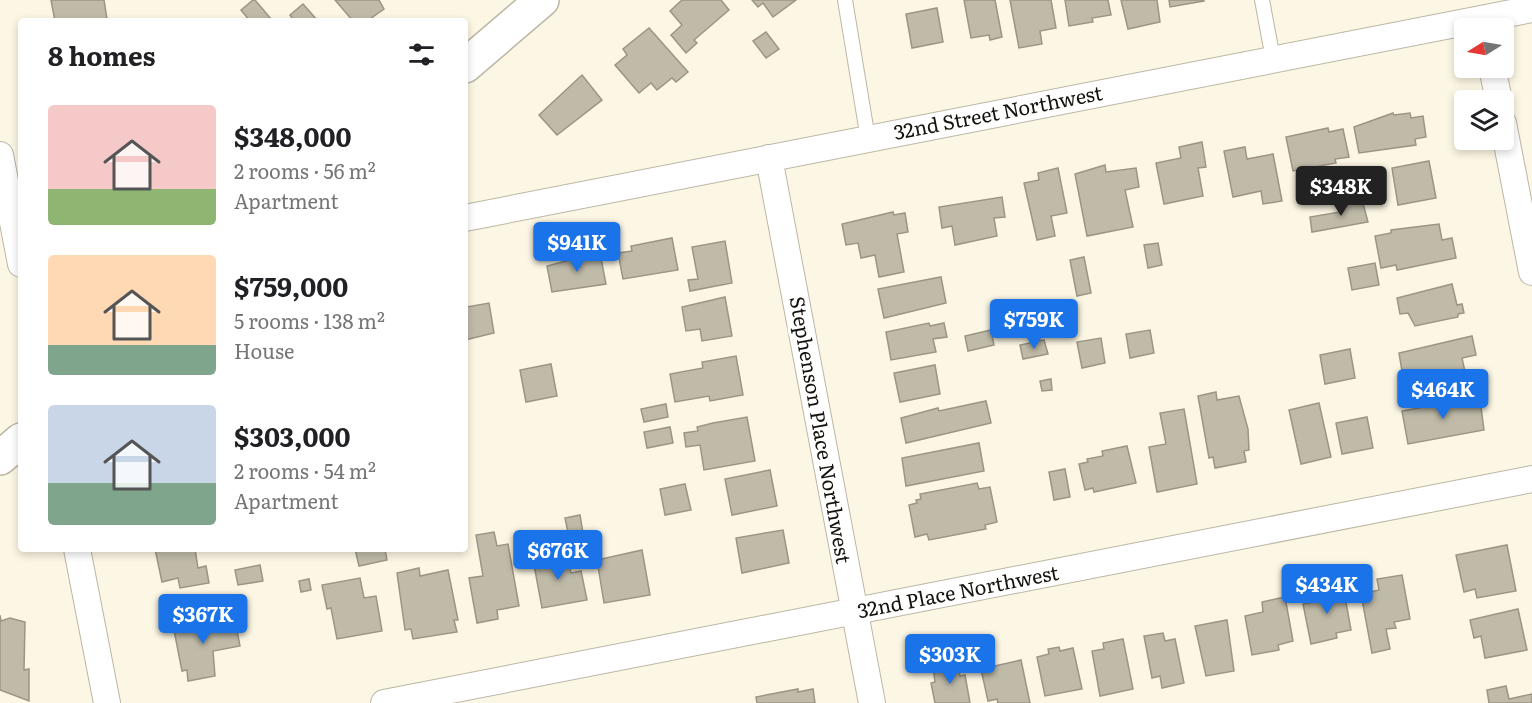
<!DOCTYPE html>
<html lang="en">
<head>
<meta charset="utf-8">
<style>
	:root { --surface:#fff; --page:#f2f2f2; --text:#202124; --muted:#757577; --accent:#1a73e8 }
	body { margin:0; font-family:Literata,serif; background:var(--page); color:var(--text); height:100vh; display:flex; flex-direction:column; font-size:22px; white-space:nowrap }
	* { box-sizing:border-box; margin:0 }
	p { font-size:20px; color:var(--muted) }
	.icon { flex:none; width:33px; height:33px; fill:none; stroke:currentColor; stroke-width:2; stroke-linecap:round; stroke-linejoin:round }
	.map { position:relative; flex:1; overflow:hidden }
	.side { position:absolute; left:18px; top:18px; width:450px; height:534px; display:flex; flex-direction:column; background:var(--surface); border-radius:6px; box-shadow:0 3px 9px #0003 }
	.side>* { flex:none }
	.needle { width:39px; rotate:259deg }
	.tools { position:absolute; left:1454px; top:18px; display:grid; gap:12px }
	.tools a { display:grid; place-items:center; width:60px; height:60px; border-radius:6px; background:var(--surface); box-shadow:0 3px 9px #0003; font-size:30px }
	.price { position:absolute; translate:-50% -51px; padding:0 14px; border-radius:6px; background:var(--accent); color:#fff; font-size:20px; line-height:39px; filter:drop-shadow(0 2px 3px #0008) }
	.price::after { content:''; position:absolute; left:50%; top:36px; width:18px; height:14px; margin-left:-9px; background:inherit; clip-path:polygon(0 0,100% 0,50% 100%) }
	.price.current { background:#222; color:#fff }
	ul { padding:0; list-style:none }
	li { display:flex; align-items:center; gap:18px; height:150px; padding:0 30px }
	li span { display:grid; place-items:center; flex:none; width:168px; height:120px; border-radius:6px; color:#555 }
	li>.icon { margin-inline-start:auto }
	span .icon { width:72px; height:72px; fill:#fffc; stroke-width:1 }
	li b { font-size:26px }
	h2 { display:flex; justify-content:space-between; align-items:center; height:72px; padding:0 30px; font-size:26px }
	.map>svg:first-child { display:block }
</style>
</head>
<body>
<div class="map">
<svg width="1532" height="703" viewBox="0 0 1532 703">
	<rect width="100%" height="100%" fill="#fcf6e4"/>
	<g fill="#c0bba9" stroke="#9b9584" stroke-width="1.5">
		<path d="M51,0H104L107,19L105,21H55Z"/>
		<path d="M253,0H255L271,19L250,21L241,10Z"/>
		<path d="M335,0H379L384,9L367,21H353Z"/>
		<path d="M682,0H721L729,10L694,40L697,43L686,53L671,35L682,25L670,11Z"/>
		<path d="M752,0H796L773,17L763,3L758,7Z"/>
		<path d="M964,0H995L1002,37L990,40L989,35L971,38Z"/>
		<path d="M1010,0H1051L1056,28L1040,31L1042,44L1019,48Z"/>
		<path d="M1065,0H1108L1111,15L1092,18L1093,22L1069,26Z"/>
		<path d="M1121,0H1157L1160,22L1128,29Z"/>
		<path d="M1169,0H1203L1204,1L1170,7Z"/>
		<path d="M303,4L318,21H290L293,19L290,15Z"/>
		<path d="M937,8L943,42L912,48L906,14Z"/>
		<path d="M649,28L688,72L676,82L672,78L657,90L651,83L639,93L615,65L627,55L623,49Z"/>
		<path d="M766,32L779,49L766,58L753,41Z"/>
		<path d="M582,75L602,100L557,135L539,115Z"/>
		<path d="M1393,113L1394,115L1410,113L1411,118L1423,116L1426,137L1415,139L1416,145L1359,153L1354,127Z"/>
		<path d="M1328,128L1329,132L1343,129L1349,157L1335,159L1336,163L1293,171L1286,137Z"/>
		<path d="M1202,142L1206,167L1198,168L1203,196L1164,204L1156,163L1181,158L1179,147Z"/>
		<path d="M1245,147L1247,159L1273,154L1282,201L1263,204L1261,191L1233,197L1224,151Z"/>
		<path d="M1429,161L1436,198L1398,205L1392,168Z"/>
		<path d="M1105,165L1106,172L1136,168L1139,187L1125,190L1133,227L1087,236L1075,174Z"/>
		<path d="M1058,168L1067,213L1051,216L1055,236L1037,240L1024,183L1039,180L1038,173Z"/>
		<path d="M1002,197L1005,217L994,218L997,236L955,245L952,226L942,228L939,207Z"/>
		<path d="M1362,200L1368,222L1312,232L1310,217L1340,212L1338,204Z"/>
		<path d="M893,212L894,215L905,213L908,232L897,234L904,272L879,277L875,255L861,258L858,243L846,245L842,224Z"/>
		<path d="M1439,224L1442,240L1452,238L1456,258L1397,270L1396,265L1381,268L1375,236L1391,233V230Z"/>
		<path d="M672,238L678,270L623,279L618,253L632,251L631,246Z"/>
		<path d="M725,241L732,283L690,291L688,280L698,279L692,247Z"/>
		<path d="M1158,243L1162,265L1148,268L1144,245Z"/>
		<path d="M585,251L586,255L600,253L606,284L552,292L547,266L574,259L573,253Z"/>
		<path d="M1084,257L1091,293L1077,296L1070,260Z"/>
		<path d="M1375,263L1379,285L1352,290L1348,268Z"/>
		<path d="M941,277L946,303L884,318L878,289Z"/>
		<path d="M1452,284L1457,305L1462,304L1464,313L1458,314V317L1415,326L1408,313L1400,314L1397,298Z"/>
		<path d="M465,295L467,307L489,303L494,333L465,340Z"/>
		<path d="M725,297L732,336L702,341L700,329L686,331L682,307Z"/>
		<path d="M929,323L930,326L944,323L947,337L933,339L936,352L891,360L886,332Z"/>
		<path d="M991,330L994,345L968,351L965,336Z"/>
		<path d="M1150,330L1154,353L1130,358L1126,334Z"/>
		<path d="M1472,336L1476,355L1462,358L1467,381L1454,384V387L1417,395L1412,375L1403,377L1399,353Z"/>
		<path d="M1101,338L1105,363L1082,368L1077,342Z"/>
		<path d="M1044,340L1048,354L1023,359L1020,345Z"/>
		<path d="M1350,349L1355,378L1325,384L1320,355Z"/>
		<path d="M736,356L743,395L710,401L709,396L675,402L670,374L703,368L702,362Z"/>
		<path d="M551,364L557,396L526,402L520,370Z"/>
		<path d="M935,365L940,394L900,402L894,373Z"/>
		<path d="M1051,379L1052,390L1042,391L1040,381Z"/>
		<path d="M1216,392L1217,400L1239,396L1248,429L1249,450L1244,451L1246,462L1215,468L1213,457L1209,458L1198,396Z"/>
		<path d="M1476,397L1477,401L1480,400L1484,430L1408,444L1402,411Z"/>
		<path d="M986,401L991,423L906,443L901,418L938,408L939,411Z"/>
		<path d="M1319,403L1331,457L1301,464L1289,410Z"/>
		<path d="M666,404L668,417L644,422L641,409Z"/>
		<path d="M1184,409L1197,484L1157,492L1149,447L1166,444L1160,413Z"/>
		<path d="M747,417L755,461L704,470L700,445L686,447L684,433L698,431L697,427L713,423Z"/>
		<path d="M1367,417L1373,448L1342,454L1336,423Z"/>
		<path d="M670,427L673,443L647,448L644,432Z"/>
		<path d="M979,443L984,471L906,486L902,458Z"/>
		<path d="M1127,446L1136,483L1094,492L1093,488L1085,490L1079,464L1088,462L1087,459L1103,456L1102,451Z"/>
		<path d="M1065,469L1070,497L1054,500L1049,472Z"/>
		<path d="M770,470L777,506L732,515L725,479Z"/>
		<path d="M977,483L979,489L990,487L997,522L985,525L986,529L929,540L927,534L915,537L909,505L917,503L916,500L921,499L920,494Z"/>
		<path d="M685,484L691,510L665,515L660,489Z"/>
		<path d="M580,515L584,539L570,542L565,518Z"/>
		<path d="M783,530L789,563L742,573L736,538Z"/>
		<path d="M494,532L497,546L508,544L519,606L497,610L498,619L477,623L469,578L483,576L476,535Z"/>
		<path d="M1507,545L1516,591L1477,598L1475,589L1464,592L1456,555Z"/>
		<path d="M155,549H195L198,568L206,566L209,583L180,588L178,578L162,582Z"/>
		<path d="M355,549H385L387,560L359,566Z"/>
		<path d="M642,550L650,595L604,603L597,560Z"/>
		<path d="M561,551L562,558L568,557L571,573L581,571L587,600L542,608L534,565L541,563L539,555Z"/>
		<path d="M260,565L263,581L238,585L235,570Z"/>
		<path d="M419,568L420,576L448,570L458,620H454L457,632L413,639L411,629L405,630L397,573Z"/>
		<path d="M1402,575L1410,619L1394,622L1396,628L1386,629L1390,649L1372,653L1361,594L1379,590L1377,579Z"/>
		<path d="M360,578L364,598L376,596L382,631L337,639L331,608L327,609L322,585Z"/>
		<path d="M309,579L311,590L301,592L299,581Z"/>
		<path d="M1343,586L1351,630L1336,633L1337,638L1311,644L1303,604L1320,601L1318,591Z"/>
		<path d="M1285,597L1293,641L1278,645L1279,650L1252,655L1245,616L1263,612L1262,602Z"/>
		<path d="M1518,609L1527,650L1485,658L1481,636L1474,638L1470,620Z"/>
		<path d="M207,613L209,626L235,621L240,646L213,651L215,676L188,681L187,670L182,671L173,625L192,621L191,616Z"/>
		<path d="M0,615L1,621L10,618L25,622L24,670L29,669V701L0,690Z"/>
		<path d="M1227,620L1234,671L1206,676L1195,626Z"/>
		<path d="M1163,633L1165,641L1175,639L1184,683L1162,688L1160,676L1152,678L1144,636Z"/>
		<path d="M1123,639L1133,689L1100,696L1092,651L1104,649L1103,643Z"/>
		<path d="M1059,647L1060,651L1073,648L1082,689L1045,696L1037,657L1049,654L1048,649Z"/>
		<path d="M1021,660L1030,703H998L997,699L988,701L981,669Z"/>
		<path d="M958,662L960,676L965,675L970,703H935L931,683L935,682L933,667Z"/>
		<path d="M1506,686L1509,699L1532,694V703H1489L1487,690Z"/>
		<path d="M798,689V692L813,689L815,703H757L756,697Z"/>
	</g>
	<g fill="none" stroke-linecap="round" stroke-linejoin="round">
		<defs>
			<g id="lane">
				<path d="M845,0L868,139"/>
				<path d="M1262,0L1273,59"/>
			</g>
			<g id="street">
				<path d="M1492,68L1499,100"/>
				<path d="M1503,123L1532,272"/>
				<path d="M0,155L21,264"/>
				<path d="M769,158L872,703"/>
				<path d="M465,218L1532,9"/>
				<path d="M77,549L107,703"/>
				<path d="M384,703L1532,479"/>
			</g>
			<g id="secondary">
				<path d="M465,66L542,0"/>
				<path d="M0,458L21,440"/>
			</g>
		</defs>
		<use href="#lane" stroke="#bcb6a5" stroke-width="16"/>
		<use href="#street" stroke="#bcb6a5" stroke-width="28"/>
		<use href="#secondary" stroke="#bcb6a5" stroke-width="36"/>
		<use href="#lane" stroke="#fff" stroke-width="14"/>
		<use href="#street" stroke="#fff" stroke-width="26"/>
		<use href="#secondary" stroke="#fff" stroke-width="33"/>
	</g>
	<g text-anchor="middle" stroke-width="6" stroke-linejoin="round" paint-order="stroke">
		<g font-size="20" fill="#15130d" stroke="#fff">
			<text transform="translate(998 113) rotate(-11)" y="7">32nd Street Northwest</text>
			<text transform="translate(820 430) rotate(80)" y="7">Stephenson Place Northwest</text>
			<text transform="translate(958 592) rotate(-11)" y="7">32nd Place Northwest</text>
		</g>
	</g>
</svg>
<div class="tools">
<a><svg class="needle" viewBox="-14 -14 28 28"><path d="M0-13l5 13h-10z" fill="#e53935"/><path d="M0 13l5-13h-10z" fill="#757577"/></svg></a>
<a><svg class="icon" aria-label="layers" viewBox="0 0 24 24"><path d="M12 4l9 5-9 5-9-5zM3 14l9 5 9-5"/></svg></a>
</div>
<b class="price current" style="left:1341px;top:217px">$348K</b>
<b class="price" style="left:577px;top:273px">$941K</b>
<b class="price" style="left:1034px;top:350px">$759K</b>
<b class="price" style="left:1443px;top:420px">$464K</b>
<b class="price" style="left:558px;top:581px">$676K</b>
<b class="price" style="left:1327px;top:615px">$434K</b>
<b class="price" style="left:203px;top:645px">$367K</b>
<b class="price" style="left:950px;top:685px">$303K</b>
<section class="side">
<h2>8 homes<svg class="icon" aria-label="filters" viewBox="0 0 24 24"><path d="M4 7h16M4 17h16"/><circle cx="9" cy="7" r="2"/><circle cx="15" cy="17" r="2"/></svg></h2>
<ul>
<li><span style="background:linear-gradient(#f6c9c9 70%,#8fb573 0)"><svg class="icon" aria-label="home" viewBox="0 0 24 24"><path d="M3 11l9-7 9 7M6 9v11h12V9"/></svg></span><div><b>$348,000</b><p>2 rooms · 56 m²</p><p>Apartment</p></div></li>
<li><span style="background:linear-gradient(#ffd9b3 75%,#7fa58c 0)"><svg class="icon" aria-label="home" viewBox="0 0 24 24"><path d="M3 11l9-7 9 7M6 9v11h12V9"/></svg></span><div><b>$759,000</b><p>5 rooms · 138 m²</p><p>House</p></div></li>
<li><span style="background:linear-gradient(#c9d6e8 65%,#7fa58c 0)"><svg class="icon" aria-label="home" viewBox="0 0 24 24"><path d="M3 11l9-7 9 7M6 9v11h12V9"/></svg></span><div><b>$303,000</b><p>2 rooms · 54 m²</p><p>Apartment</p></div></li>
</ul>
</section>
</div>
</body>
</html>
